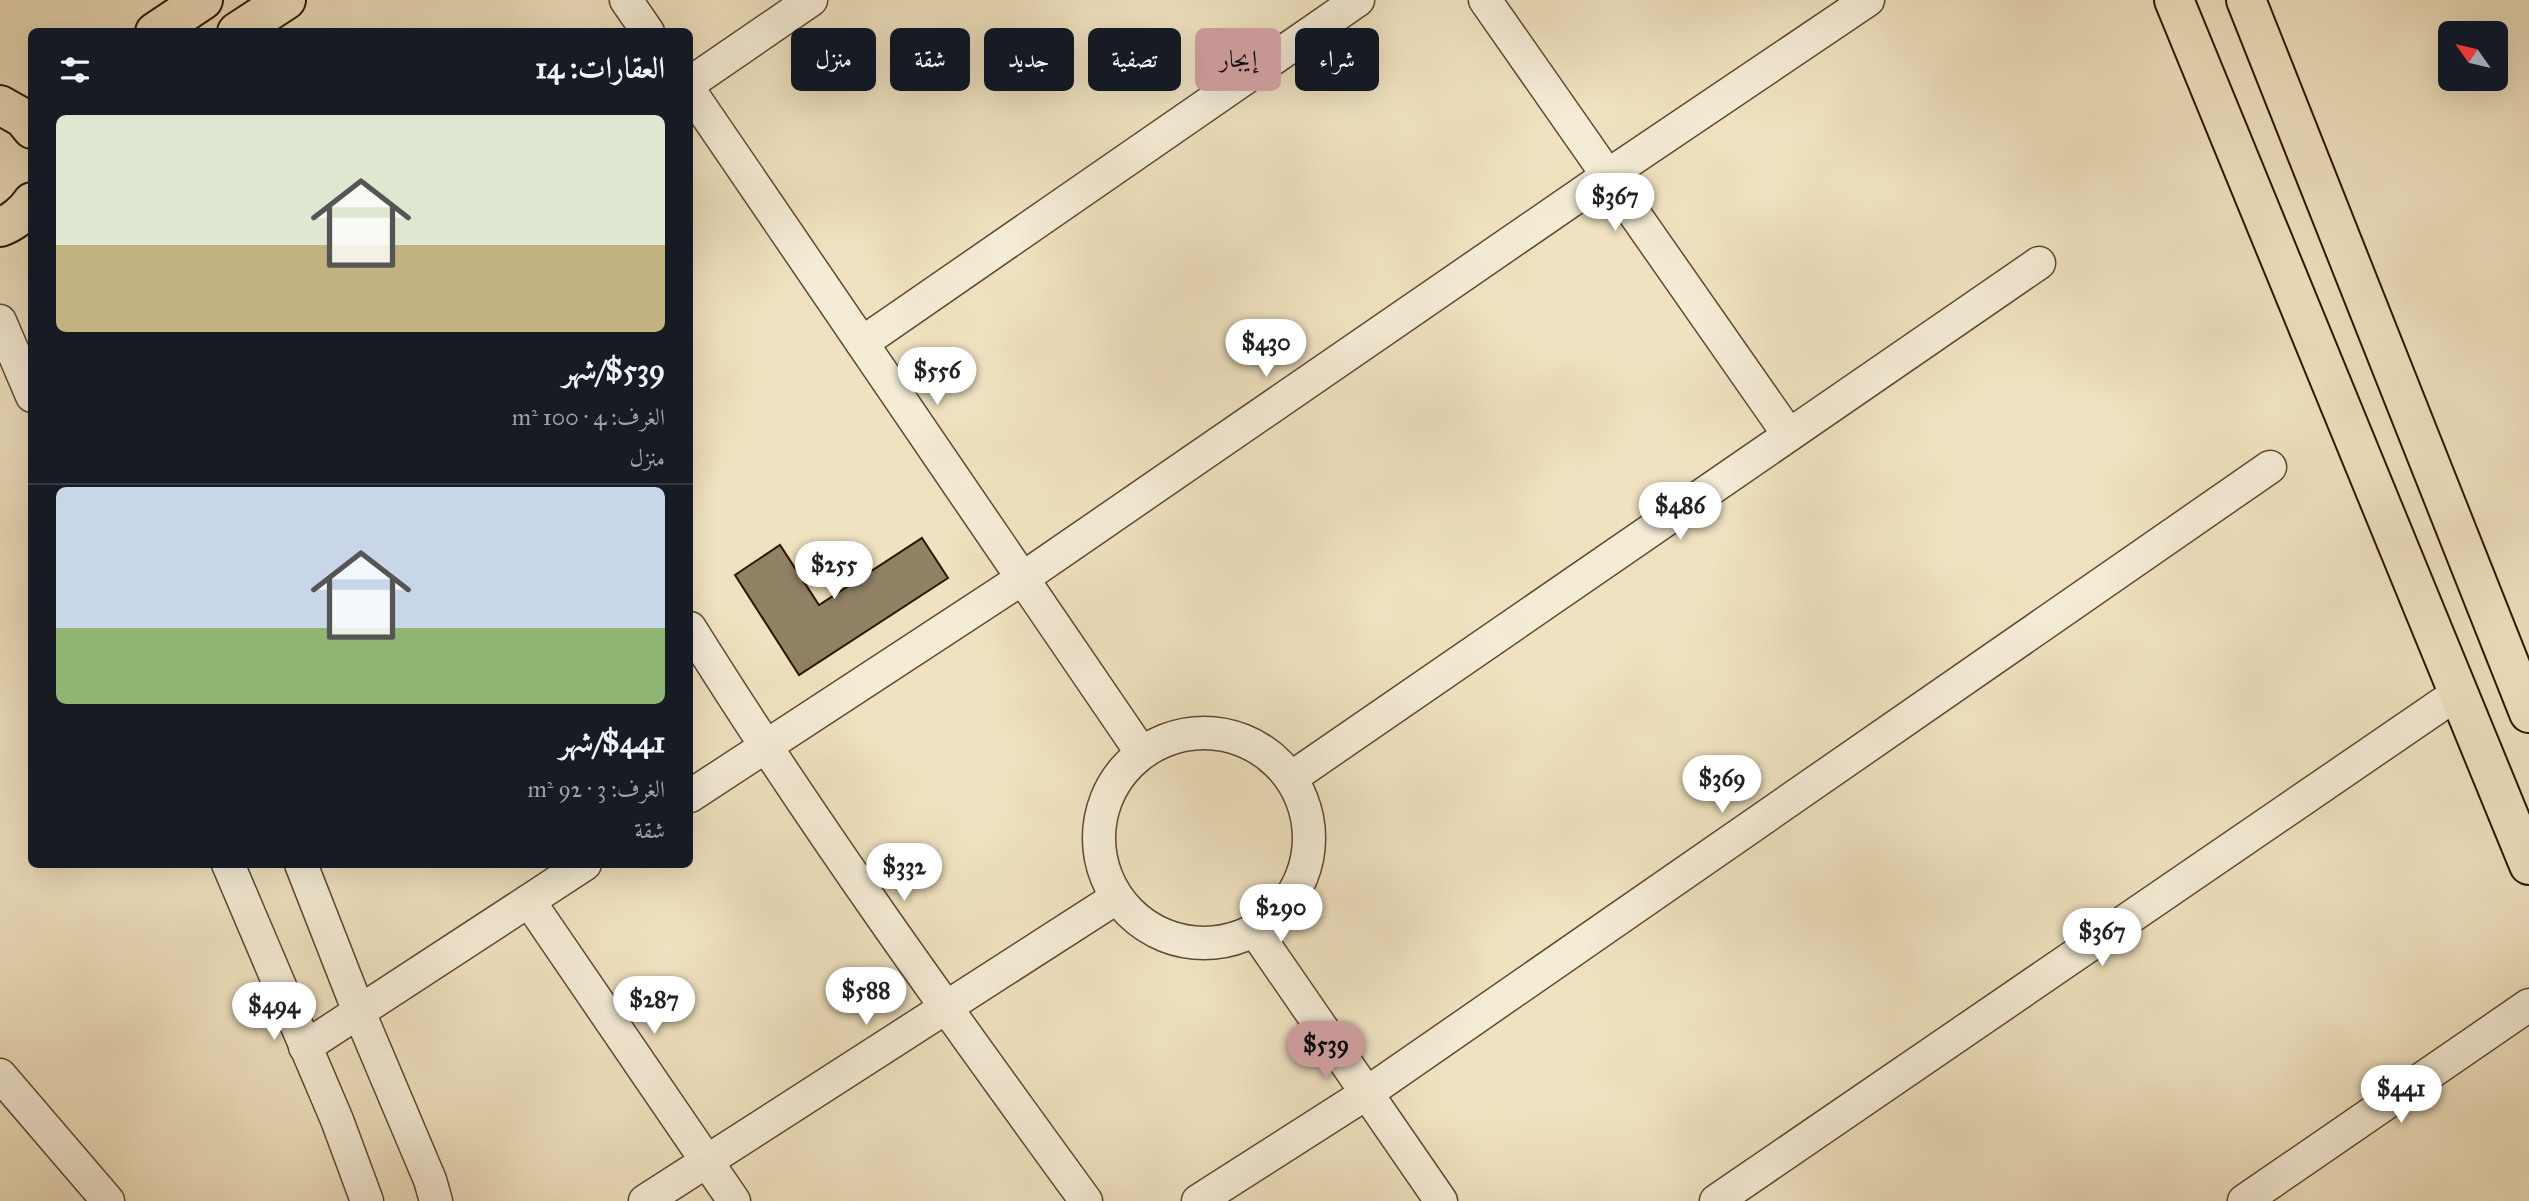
<!DOCTYPE html>
<html lang="ar">
<head>
<meta charset="utf-8">
<style>
	:root { --surface:#171b24; --page:#242831; --text:#f1f3f6; --muted:#9ea1a6; --line:#363941; --accent:#c59692 }
	body { margin:0; font-family:"IM FELL Great Primer",Amiri,serif; background:var(--page); color:var(--text); direction:rtl; height:100vh; display:flex; flex-direction:column; font-size:26px; white-space:nowrap }
	* { box-sizing:border-box; margin:0 }
	p { font-size:23px; color:var(--muted) }
	.icon { flex:none; width:38px; height:38px; fill:none; stroke:currentColor; stroke-width:2; stroke-linecap:round; stroke-linejoin:round }
	.map { position:relative; flex:1; overflow:hidden; direction:ltr }
	.sheet { position:absolute; left:28px; top:28px; width:665px; height:840px; display:flex; flex-direction:column; background:var(--surface); border-radius:10px; box-shadow:0 7px 28px #0002; direction:rtl }
	.sheet>* { flex:none }
	.banner { position:absolute; left:714px; top:28px; width:665px; height:63px; direction:rtl; display:flex; gap:14px }
	.needle { width:46px; rotate:304deg }
	.buttons { position:absolute; left:2438px; top:21px; display:grid; gap:14px }
	.buttons a { display:grid; place-items:center; width:70px; height:70px; border-radius:10px; background:var(--surface); box-shadow:0 7px 28px #0002; font-size:35px }
	.price { position:absolute; translate:-50% -60px; padding:0 16px; border-radius:24px; background:#fff; color:#222; font-size:23px; line-height:46px; filter:drop-shadow(0 2px 4px #0008) }
	.price::after { content:''; position:absolute; left:50%; top:42px; width:21px; height:16px; margin-left:-10px; background:inherit; clip-path:polygon(0 0,100% 0,50% 100%) }
	.price.on { background:var(--accent); color:#111 }
	ul { padding:0; list-style:none }
	li { display:grid; align-content:center; gap:14px; height:371px; padding:0 28px }
	li+li { border-top:2px solid var(--line) }
	li span { display:grid; place-items:center; height:217px; border-radius:10px; color:#555 }
	li>.icon { margin-inline-start:auto }
	span .icon { width:126px; height:126px; fill:#fffc; stroke-width:1 }
	li b { font-size:30px }
	h2 { display:flex; justify-content:space-between; align-items:center; height:84px; padding:0 28px; font-size:30px }
	.tag { padding:0 24px; border-radius:10px; background:var(--surface); box-shadow:0 7px 28px #0002; font-size:24px; line-height:63px }
	.tag.on { background:var(--accent); color:#111 }
	.map>svg:first-child { display:block }
</style>
</head>
<body>
<div class="map">
<svg width="2529" height="1201" viewBox="0 0 2529 1201">
	<rect width="100%" height="100%" fill="#f0e2c0"/>
	<filter id="stains"><feTurbulence type="fractalNoise" baseFrequency=".00286" numOctaves="4"/><feColorMatrix values="0 0 0 0 .2 0 0 0 0 .09 0 0 0 0 .02 0 0 0 .5 -.17"/></filter>
	<radialGradient id="worn" r=".72"><stop offset=".6" stop-color="#630" stop-opacity="0"/><stop offset="1" stop-color="#630" stop-opacity=".3"/></radialGradient>
	<path fill="#918165" stroke="#2a1802" stroke-width="2" d="M922,538L948,578L799,675L735,575L780,545L819,605Z"/>
	<g fill="none" stroke-linecap="round" stroke-linejoin="round">
		<defs>
			<g id="minor">
				<path d="M626,0L648,32"/>
				<path d="M1485,0L1789,435"/>
				<path d="M690,83L811,0"/>
				<path d="M690,91L1141,752"/>
				<path d="M0,321L32,396"/>
				<path d="M862,343L1358,0"/>
				<path d="M690,628C813,825 949,1013 1086,1201"/>
				<circle cx="1204" cy="838" r="105"/>
				<path d="M1291,778L2039,263"/>
				<path d="M690,796L1023,578L1607,176L1868,0"/>
				<path d="M228,864L337,1120L367,1201"/>
				<path d="M301,864L359,1012L430,1180L436,1201"/>
				<path d="M529,901L734,1201"/>
				<path d="M1255,931L1441,1201"/>
				<path d="M305,1047L585,864"/>
				<path d="M0,1075L108,1201"/>
				<path d="M645,1201L1116,898"/>
				<path d="M1198,1201L1367,1093L2270,467"/>
				<path d="M1716,1201L2458,693"/>
				<path d="M2244,1201L2529,1005"/>
			</g>
			<g id="primary">
				<path d="M2174,0L2529,865"/>
				<path d="M2246,0L2529,713"/>
				<path d="M155,32L203,0"/>
				<path d="M237,32L286,0"/>
				<path d="M0,105L23,118L32,129"/>
				<path d="M0,227C12,223 25,213 32,202"/>
			</g>
		</defs>
		<use href="#minor" stroke="#5c4a32" stroke-width="35"/>
		<use href="#primary" stroke="#2a1802" stroke-width="42"/>
		<use href="#minor" stroke="#f5ecd6" stroke-width="32"/>
		<use href="#primary" stroke="#f0e2c0" stroke-width="38"/>
	</g>
	<rect width="100%" height="100%" filter="url(#stains)"/>
	<rect width="100%" height="100%" fill="url(#worn)"/>
</svg>
<div class="buttons">
<a><svg class="needle" viewBox="-14 -14 28 28"><path d="M0-13l5 13h-10z" fill="#e53935"/><path d="M0 13l5-13h-10z" fill="#9ea1a6"/></svg></a>
</div>
<b class="price" style="left:1615px;top:233px">$367</b>
<b class="price" style="left:1266px;top:379px">$430</b>
<b class="price" style="left:937px;top:407px">$556</b>
<b class="price" style="left:1680px;top:542px">$486</b>
<b class="price" style="left:834px;top:601px">$255</b>
<b class="price" style="left:1722px;top:815px">$369</b>
<b class="price" style="left:904px;top:903px">$332</b>
<b class="price" style="left:1281px;top:944px">$290</b>
<b class="price" style="left:2102px;top:968px">$367</b>
<b class="price" style="left:866px;top:1027px">$588</b>
<b class="price" style="left:654px;top:1036px">$287</b>
<b class="price" style="left:274px;top:1042px">$494</b>
<b class="price on" style="left:1326px;top:1081px">$539</b>
<b class="price" style="left:2401px;top:1125px">$441</b>
<div class="banner">
<a class="tag">شراء</a>
<a class="tag on">إيجار</a>
<a class="tag">تصفية</a>
<a class="tag">جديد</a>
<a class="tag">شقة</a>
<a class="tag">منزل</a>
</div>
<section class="sheet">
<h2>العقارات: 14<svg class="icon" aria-label="filters" viewBox="0 0 24 24"><path d="M4 7h16M4 17h16"/><circle cx="9" cy="7" r="2"/><circle cx="15" cy="17" r="2"/></svg></h2>
<ul>
<li><span style="background:linear-gradient(#dfe7d0 60%,#c2b280 0)"><svg class="icon" aria-label="home" viewBox="0 0 24 24"><path d="M3 11l9-7 9 7M6 9v11h12V9"/></svg></span><div><b>$539/شهر</b><p>الغرف: 4 · 100 m²</p><p>منزل</p></div></li>
<li><span style="background:linear-gradient(#c9d6e8 65%,#8fb573 0)"><svg class="icon" aria-label="home" viewBox="0 0 24 24"><path d="M3 11l9-7 9 7M6 9v11h12V9"/></svg></span><div><b>$441/شهر</b><p>الغرف: 3 · 92 m²</p><p>شقة</p></div></li>
</ul>
</section>
</div>
</body>
</html>
